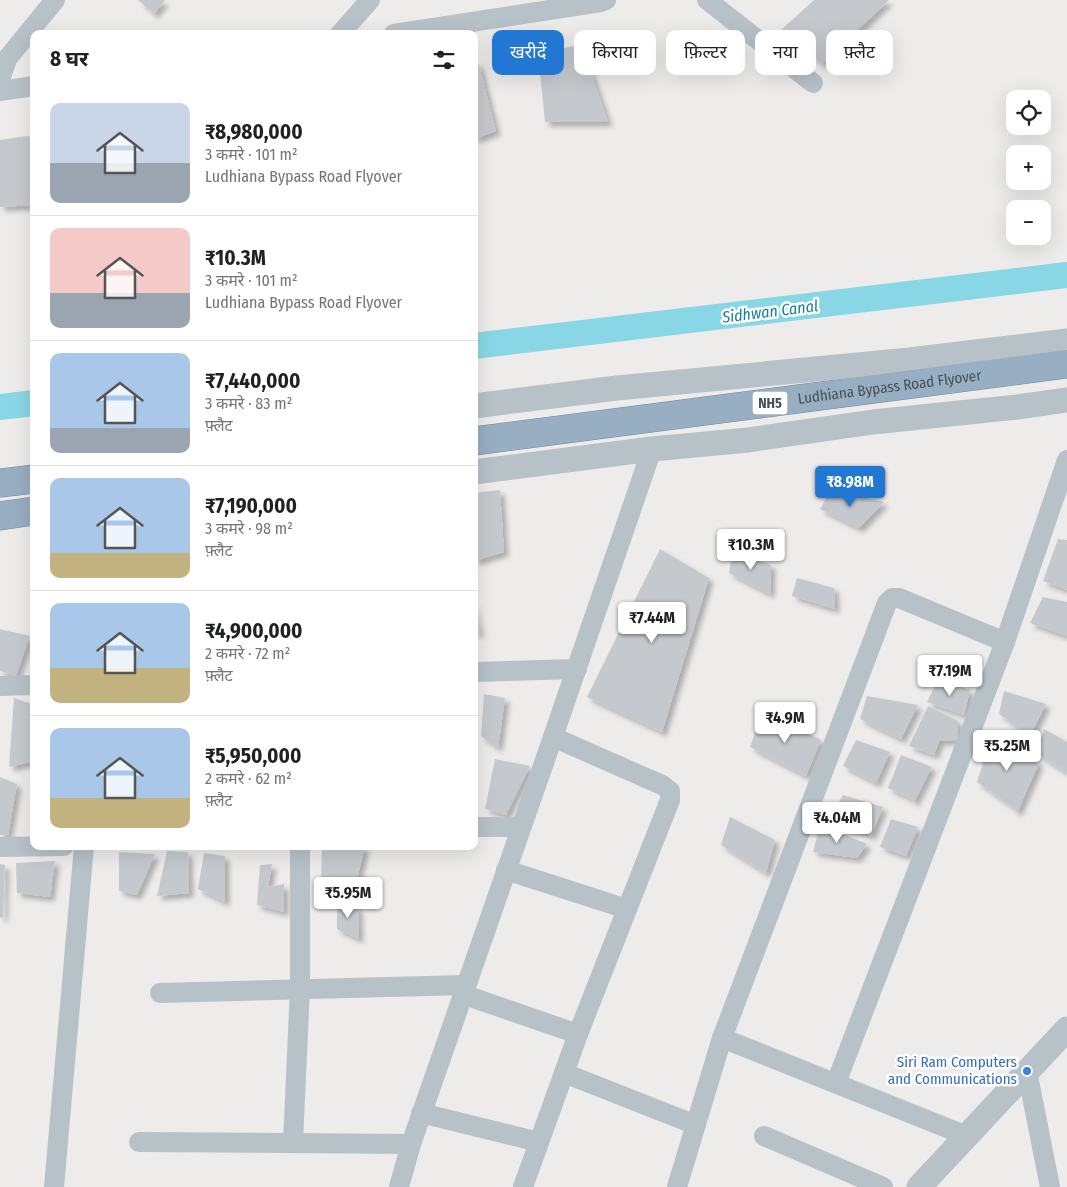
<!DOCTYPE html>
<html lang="hi">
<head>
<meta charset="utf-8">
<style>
	:root { --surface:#fff; --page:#f6f6f6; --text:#202124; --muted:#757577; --line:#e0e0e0; --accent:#2277d2 }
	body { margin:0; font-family:"Fira Sans Condensed","Noto Sans Devanagari",sans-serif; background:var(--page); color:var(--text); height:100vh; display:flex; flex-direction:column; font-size:19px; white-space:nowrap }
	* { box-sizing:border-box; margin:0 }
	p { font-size:16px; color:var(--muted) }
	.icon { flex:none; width:28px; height:28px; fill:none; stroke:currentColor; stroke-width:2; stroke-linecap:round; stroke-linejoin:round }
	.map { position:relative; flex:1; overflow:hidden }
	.panel { position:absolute; left:30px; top:30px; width:448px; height:820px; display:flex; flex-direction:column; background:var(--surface); border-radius:10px; box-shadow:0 5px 20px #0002 }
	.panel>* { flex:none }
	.banner { position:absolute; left:492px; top:30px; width:475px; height:45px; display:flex; gap:10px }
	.fabs { position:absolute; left:1006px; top:90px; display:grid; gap:10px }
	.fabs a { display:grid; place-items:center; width:45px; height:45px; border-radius:10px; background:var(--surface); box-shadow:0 5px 20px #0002; font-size:25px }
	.price { position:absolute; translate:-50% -42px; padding:0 11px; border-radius:5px; background:#fff; color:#222; font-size:16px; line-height:32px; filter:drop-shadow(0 1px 2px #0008) }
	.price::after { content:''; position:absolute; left:50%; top:30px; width:15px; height:11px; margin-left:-8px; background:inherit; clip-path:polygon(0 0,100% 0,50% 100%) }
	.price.active { background:var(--accent); color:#fff }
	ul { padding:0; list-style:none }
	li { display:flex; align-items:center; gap:15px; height:125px; padding:0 20px }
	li+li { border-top:1px solid var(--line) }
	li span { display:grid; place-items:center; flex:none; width:140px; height:100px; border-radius:10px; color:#555 }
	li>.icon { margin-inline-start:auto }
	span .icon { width:60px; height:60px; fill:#fffc; stroke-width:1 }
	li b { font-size:21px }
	h2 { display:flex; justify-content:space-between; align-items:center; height:60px; padding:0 20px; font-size:21px }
	.chip { padding:0 18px; border-radius:10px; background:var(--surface); box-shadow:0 5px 20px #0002; font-size:18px; line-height:45px }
	.chip.active { background:var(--accent); color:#fff }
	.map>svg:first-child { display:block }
</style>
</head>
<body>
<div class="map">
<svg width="1067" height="1187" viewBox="0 0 1067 1187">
	<defs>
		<filter id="shadow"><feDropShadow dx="4.5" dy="4.5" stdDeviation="2.5" flood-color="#0004"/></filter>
	</defs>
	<rect width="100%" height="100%" fill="#eeebeb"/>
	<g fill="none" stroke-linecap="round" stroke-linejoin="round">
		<g stroke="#89d7e6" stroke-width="26">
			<path d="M474,346L1067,275"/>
			<path d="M0,407L34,403"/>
		</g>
	</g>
	<g fill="#c5c9ce" filter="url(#shadow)">
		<path d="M138,0H165L154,14Z"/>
		<path d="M814,0H889L822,64L781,30Z"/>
		<path d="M581,45L608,122H545L538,52Z"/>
		<path d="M478,62L496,131L474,139V64Z"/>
		<path d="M34,135V205L0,207V140Z"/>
		<path d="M500,490L504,552L474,561V493Z"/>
		<path d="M831,490L884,502L859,528L820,509Z"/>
		<path d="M1058,539L1067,540V590L1043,581Z"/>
		<path d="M660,549L709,578L662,732L587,697Z"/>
		<path d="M733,551L771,565L770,594L729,573Z"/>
		<path d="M797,578L834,588L835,609L792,596Z"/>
		<path d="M1043,597L1067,602V636L1030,623Z"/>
		<path d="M474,599L479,633L474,634Z"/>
		<path d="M0,629L30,636L16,676L0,671Z"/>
		<path d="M938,680L970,690L964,715L927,702Z"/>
		<path d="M1004,691L1046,704L1030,736L999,714Z"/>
		<path d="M484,694L505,698L498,748L481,736Z"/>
		<path d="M867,696L918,705L901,739L860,719Z"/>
		<path d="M14,698L34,705V761L9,767Z"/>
		<path d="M928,706L958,721L957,740L939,741L934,755L909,746Z"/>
		<path d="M762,714L821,740L806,776L750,747Z"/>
		<path d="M1044,729L1067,742V773L1036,753Z"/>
		<path d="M993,732L1039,763L1017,813L1014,808L977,782Z"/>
		<path d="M856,740L890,752L876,783L843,766Z"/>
		<path d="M901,755L932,767L913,804L912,799L888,788Z"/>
		<path d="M495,759L530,766L506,815L485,809Z"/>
		<path d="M0,777L17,784L8,835H0Z"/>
		<path d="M31,778H34V830L32,831Z"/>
		<path d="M843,795L883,807L871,836L830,817Z"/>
		<path d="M730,817L775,840L766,873L721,845Z"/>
		<path d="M891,819L918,827L906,856L880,847Z"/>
		<path d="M820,825L867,844L857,858L813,852Z"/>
		<path d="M322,846H365L354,892L321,882Z"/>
		<path d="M167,851L188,852L189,893L157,896Z"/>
		<path d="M119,852L155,854L137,895L119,891Z"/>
		<path d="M204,853L225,856V902L198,889Z"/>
		<path d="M55,861L50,897L17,893L16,863Z"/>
		<path d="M0,864L5,865L3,918L0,917Z"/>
		<path d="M272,864L268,887L284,884V912L257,905L260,865Z"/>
		<path d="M337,900L358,908L359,939L337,929Z"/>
	</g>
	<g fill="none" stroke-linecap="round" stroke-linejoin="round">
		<defs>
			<g id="trunk">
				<path id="s1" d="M474,441L1067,364"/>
				<path d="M0,483L34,479"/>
				<path d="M0,516L34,511"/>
			</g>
		</defs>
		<use href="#trunk" stroke="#708ba4" stroke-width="29"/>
		<g stroke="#b7c1c8" stroke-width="20">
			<path d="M707,0L813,83"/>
			<path d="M340,34L370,0"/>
			<path d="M394,34L601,2L606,0"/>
			<path d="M0,80L7,59L55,0"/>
			<path d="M0,91L34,86"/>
			<path d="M474,672L577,669"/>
			<path d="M0,686L34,685"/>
			<path d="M474,827H521"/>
			<path d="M0,847L64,846"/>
			<path d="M506,870L627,909"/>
			<path d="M160,993L465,985"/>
			<path d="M462,994L578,1034"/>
			<path d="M722,1038L967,1136"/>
			<path d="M1027,1071L1050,1187"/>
			<path d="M564,1073L696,1125"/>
			<path d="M836,1083L1005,642"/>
			<path d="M421,1113L539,1142"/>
			<path d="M764,1136L883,1187"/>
			<path d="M139,1142L411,1144"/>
			<path d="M293,1143L300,988V846"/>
			<path d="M54,1187L84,846"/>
			<path d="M399,1187L411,1144L553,737L652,449"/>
			<path d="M523,1187L578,1034L670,800V791L662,785L553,737"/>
			<path d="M677,1187L722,1038L887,603L892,598H899L1005,642L1067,460"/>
		</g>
		<g stroke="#b7c1c8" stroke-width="25">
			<path d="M474,406L617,388L910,360L1067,341"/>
			<path d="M474,472L652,449L748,440L873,422L1017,407L1067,400"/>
			<path d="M919,1187L1067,1029"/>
		</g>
		<use href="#trunk" stroke="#98aec2" stroke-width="28"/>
	</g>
	<circle fill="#3f7fe0" stroke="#fff" stroke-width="2" cx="1027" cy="1071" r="5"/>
	<g text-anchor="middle" stroke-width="5" stroke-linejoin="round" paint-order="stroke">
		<rect fill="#fff" stroke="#7d848a" stroke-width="1" x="752.5" y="391.5" width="35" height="23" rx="4"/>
		<g font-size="14" font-weight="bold" fill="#455058">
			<text x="770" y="408">NH5</text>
		</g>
		<g font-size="15" fill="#455058" stroke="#fff">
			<text dy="5" stroke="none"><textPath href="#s1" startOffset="419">Ludhiana Bypass Road Flyover</textPath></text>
		</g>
		<g font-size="15" fill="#366cbe" stroke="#fff" text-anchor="end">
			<text x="1017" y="1067">Siri Ram Computers<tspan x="1017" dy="17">and Communications</tspan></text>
		</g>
		<g font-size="16" font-style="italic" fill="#138095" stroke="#fff">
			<text transform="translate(770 311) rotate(-7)" y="6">Sidhwan Canal</text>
		</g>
	</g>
</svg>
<div class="fabs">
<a><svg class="icon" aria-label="locate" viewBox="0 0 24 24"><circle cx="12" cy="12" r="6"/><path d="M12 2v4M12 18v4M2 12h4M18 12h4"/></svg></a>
<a>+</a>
<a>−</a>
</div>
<b class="price active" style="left:850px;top:508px">₹8.98M</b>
<b class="price" style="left:751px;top:571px">₹10.3M</b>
<b class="price" style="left:652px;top:644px">₹7.44M</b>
<b class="price" style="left:950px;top:697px">₹7.19M</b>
<b class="price" style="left:785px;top:744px">₹4.9M</b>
<b class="price" style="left:1007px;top:772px">₹5.25M</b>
<b class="price" style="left:837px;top:844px">₹4.04M</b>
<b class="price" style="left:348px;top:919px">₹5.95M</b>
<div class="banner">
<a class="chip active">खरीदें</a>
<a class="chip">किराया</a>
<a class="chip">फ़िल्टर</a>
<a class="chip">नया</a>
<a class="chip">फ़्लैट</a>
</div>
<section class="panel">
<h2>8 घर<svg class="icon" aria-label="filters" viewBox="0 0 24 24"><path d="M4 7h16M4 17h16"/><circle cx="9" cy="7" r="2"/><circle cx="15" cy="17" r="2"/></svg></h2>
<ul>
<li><span style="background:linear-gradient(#c9d6e8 60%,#9aa5b1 0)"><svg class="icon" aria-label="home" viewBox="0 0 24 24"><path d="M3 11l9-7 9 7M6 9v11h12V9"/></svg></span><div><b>₹8,980,000</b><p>3 कमरे · 101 m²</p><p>Ludhiana Bypass Road Flyover</p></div></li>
<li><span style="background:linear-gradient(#f6c9c9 65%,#9aa5b1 0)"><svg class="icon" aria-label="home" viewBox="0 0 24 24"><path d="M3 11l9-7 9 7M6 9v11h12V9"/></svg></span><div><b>₹10.3M</b><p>3 कमरे · 101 m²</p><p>Ludhiana Bypass Road Flyover</p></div></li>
<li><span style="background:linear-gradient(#a9c7e8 75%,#9aa5b1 0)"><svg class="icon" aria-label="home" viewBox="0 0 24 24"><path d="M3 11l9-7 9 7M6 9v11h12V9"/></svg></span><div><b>₹7,440,000</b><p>3 कमरे · 83 m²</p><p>फ़्लैट</p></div></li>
<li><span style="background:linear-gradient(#a9c7e8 75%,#c2b280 0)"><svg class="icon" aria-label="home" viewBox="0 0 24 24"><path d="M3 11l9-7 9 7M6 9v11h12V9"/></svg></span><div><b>₹7,190,000</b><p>3 कमरे · 98 m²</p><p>फ़्लैट</p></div></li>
<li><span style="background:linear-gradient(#a9c7e8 65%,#c2b280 0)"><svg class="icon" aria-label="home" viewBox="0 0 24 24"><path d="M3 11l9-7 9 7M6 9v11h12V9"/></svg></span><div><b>₹4,900,000</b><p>2 कमरे · 72 m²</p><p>फ़्लैट</p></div></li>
<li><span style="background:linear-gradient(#a9c7e8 70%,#c2b280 0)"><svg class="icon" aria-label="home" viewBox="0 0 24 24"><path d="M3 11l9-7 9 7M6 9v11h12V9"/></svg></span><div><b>₹5,950,000</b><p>2 कमरे · 62 m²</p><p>फ़्लैट</p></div></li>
</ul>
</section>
</div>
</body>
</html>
